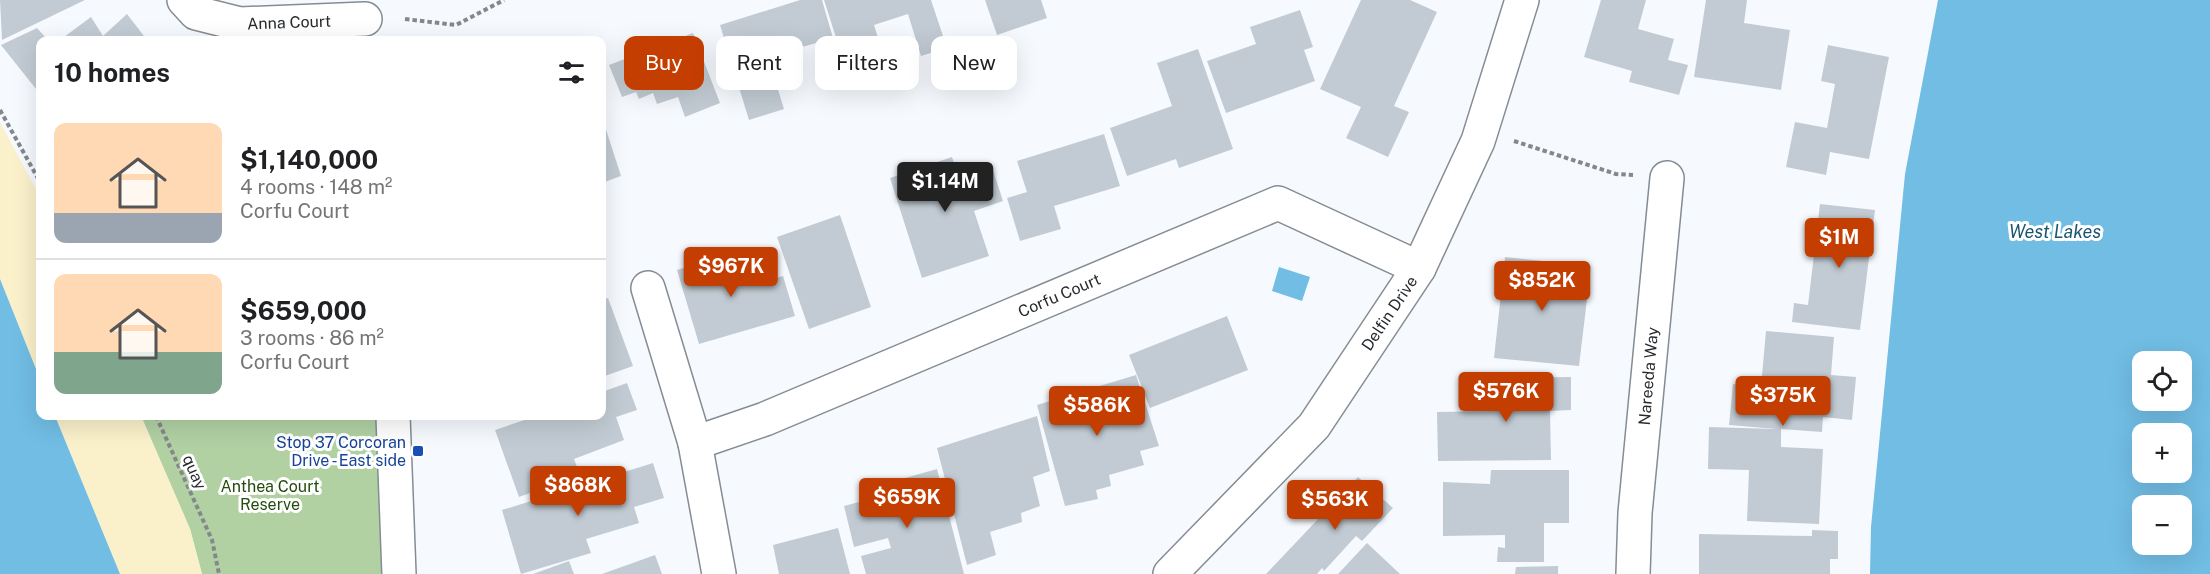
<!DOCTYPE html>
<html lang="en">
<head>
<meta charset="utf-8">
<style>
	:root { --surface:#fff; --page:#f2f2f2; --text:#202124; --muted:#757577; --line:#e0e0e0; --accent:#c43e02 }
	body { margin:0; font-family:"Public Sans",sans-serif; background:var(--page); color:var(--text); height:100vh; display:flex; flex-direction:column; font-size:22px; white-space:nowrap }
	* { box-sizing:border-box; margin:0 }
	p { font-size:20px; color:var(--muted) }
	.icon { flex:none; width:33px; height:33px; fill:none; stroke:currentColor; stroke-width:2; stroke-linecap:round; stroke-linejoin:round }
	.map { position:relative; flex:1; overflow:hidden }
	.drawer { position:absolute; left:36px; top:36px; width:570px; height:384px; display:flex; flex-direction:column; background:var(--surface); border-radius:12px; box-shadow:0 6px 24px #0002 }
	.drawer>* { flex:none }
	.top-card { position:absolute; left:624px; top:36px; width:570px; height:54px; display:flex; gap:12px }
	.controls { position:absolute; left:2132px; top:351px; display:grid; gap:12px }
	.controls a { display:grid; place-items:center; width:60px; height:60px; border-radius:12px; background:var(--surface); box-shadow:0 6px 24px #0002; font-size:30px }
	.price { position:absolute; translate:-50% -51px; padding:0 14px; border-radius:6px; background:var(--accent); color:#fff; font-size:20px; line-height:39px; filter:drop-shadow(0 2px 3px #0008) }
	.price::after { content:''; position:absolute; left:50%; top:36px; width:18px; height:14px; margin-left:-9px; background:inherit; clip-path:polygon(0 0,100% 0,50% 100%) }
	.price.on { background:#222; color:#fff }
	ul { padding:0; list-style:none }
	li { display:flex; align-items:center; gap:18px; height:150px; padding:0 18px }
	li+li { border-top:2px solid var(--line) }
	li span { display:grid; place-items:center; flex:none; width:168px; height:120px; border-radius:12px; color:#555 }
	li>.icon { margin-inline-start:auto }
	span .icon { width:72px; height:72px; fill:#fffc; stroke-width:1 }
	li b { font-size:26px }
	h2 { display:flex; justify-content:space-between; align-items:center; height:72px; padding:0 18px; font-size:26px }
	.chip { padding:0 21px; border-radius:12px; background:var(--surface); box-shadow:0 6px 24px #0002; font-size:21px; line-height:54px }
	.chip.on { background:var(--accent); color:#fff }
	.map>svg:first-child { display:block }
</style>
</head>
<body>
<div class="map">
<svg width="2210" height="574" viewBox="0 0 2210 574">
	<rect width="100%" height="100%" fill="#f6fafe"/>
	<path fill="#b1d1a3" d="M141,416H393L399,574H202L190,529Z"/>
	<g fill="#faf0ca">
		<path d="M0,122L40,197V379L0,279Z"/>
		<path d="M55,416H141L190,529L202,574H120Z"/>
	</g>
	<g fill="#71bde4" fill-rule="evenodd">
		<path d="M1938,0H2210V574H1870L1871,527L1905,174ZM2142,362H2181V400H2142ZM2142,434H2181V472H2142ZM2142,506H2181V544H2142Z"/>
		<path d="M1279,267L1310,277L1302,301L1272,291Z"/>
		<path d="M0,279L40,379V416H55L120,574H0Z"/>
	</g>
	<g fill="#c2cbd3">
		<path d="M0,0H85L2,40Z"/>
		<path d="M800,0H822L833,38L768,57L784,109L749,120L720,25Z"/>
		<path d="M824,0H931L947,48L921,56L908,14L874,25L885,60L847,72Z"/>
		<path d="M985,0H1041L1047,18L997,35Z"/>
		<path d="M1361,0H1410L1437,12L1394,106L1409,112L1388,157L1346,138L1361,107L1320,89Z"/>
		<path d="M1601,0H1646L1638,29L1674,39L1668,60L1688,65L1679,95L1629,82L1632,71L1584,57Z"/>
		<path d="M1706,0H1747L1744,23L1790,30L1781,90L1694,77Z"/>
		<path d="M1300,10L1313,47L1304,50L1315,81L1226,113L1207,61L1256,44L1250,27Z"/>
		<path d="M127,14L147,40H60L91,17L103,36Z"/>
		<path d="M37,28L48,40H40V94L1,45Z"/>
		<path d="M693,33L720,103L685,117L678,97L657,104L653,93L639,99L636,92L622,97L609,65Z"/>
		<path d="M1828,45L1889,57L1869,159L1830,152L1826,175L1786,167L1795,122L1827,128L1835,84L1821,81Z"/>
		<path d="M1198,49L1233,149L1179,168L1176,159L1127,176L1110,128L1172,106L1157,63Z"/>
		<path d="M602,117L621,176L602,183Z"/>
		<path d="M1104,134L1120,186L1054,206L1061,229L1020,241L1007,198L1027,192L1017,161Z"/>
		<path d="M952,157L958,175L991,164L1003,201L974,211L989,256L922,278L890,178Z"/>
		<path d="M1820,204L1875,210L1860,330L1792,322L1794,303L1808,305Z"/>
		<path d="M840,215L871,307L809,329L777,237Z"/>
		<path d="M740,251L751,286L783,276L795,316L699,344L677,270Z"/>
		<path d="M1505,257L1591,266L1579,366L1494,358Z"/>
		<path d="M608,298L633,366L602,377V300Z"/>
		<path d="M1227,316L1248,370L1150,408L1129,355Z"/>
		<path d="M1766,331L1834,337L1831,375L1856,377L1852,420L1823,417L1822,432L1781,429V447L1823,449L1819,524L1747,521L1749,470L1708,469L1709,427L1776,429L1729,425L1733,384L1761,387Z"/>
		<path d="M1136,375L1159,446L1140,451L1144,465L1109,475L1111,486L1096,490L1098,499L1065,506L1037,405Z"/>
		<path d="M1571,377V410L1550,411L1551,460L1438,461L1437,412L1495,411V378Z"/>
		<path d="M627,383L637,410L616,417L624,440L574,459L580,475L519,497L495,430L536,416H602V392Z"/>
		<path d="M1037,416L1050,471L1033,477L1040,506L1021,513L1022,522L990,532L996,555L967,565L937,448Z"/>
		<path d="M653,463L664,498L634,507L639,523L586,539L591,553L521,574L502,510Z"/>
		<path d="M937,469L964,574H866L861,556L891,548L888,538L854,547L844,506L900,491L898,480Z"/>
		<path d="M1491,470H1569V523H1544V562H1497L1498,547L1505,548V535L1443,536V482L1490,484Z"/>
		<path d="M1358,477L1393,508L1362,541L1356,536L1324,571L1322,568L1317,574H1266Z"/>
		<path d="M838,528L850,574H779L773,545Z"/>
		<path d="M1812,530L1838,531V559H1830V574H1699V534L1812,536Z"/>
		<path d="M1367,543L1400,574H1338Z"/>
		<path d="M655,555L662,574H602Z"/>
		<path d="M569,561L574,574H533Z"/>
		<path d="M1558,566V574H1515L1516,567Z"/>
	</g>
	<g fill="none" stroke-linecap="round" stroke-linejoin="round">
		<defs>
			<g id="minor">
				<path d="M184,0L196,13L240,24L365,19"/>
				<path d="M648,288L695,443L765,419L1278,203L1419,268"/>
				<path d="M393,416L399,574"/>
				<path d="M695,443L719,574"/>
				<path d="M1170,574L1314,426L1419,268L1478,141L1522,0"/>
				<path d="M1633,574L1635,513L1667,178"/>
			</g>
		</defs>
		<use href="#minor" stroke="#848c94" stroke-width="36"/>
		<g stroke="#84888c" stroke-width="4" stroke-dasharray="4.5 3" stroke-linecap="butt">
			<path d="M405,19L456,25L504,0"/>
			<path d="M0,110L40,182"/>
			<path d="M1514,141L1616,174L1633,175"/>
			<path d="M156,416L212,540L219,574"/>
		</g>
		<use href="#minor" stroke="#fff" stroke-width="33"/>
	</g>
	<rect fill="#1a4fb4" stroke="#fff" stroke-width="2" x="412" y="445" width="12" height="12" rx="3"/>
	<g text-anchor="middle" stroke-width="6" stroke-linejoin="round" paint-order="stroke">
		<g font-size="16" fill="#272b2e" stroke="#fff">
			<text transform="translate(289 22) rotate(-2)" y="6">Anna Court</text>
			<text transform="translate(1059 295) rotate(-23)" y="6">Corfu Court</text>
			<text transform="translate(1389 313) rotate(-56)" y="6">Delfin Drive</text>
			<text transform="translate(1648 376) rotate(-85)" y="6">Nareeda Way</text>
			<text transform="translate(195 472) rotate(66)" y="6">quay</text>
		</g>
		<g font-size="16" fill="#164399" stroke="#fff" text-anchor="end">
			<text x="406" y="448">Stop 37 Corcoran<tspan x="406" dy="18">Drive - East side</tspan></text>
		</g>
		<g font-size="16" fill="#254b0c" stroke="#fff">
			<text x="270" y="492">Anthea Court<tspan x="270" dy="18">Reserve</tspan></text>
		</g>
		<g font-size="18" font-style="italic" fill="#1a5571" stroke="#fff">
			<text x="2055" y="238">West Lakes</text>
		</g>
	</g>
</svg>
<div class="controls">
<a><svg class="icon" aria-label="locate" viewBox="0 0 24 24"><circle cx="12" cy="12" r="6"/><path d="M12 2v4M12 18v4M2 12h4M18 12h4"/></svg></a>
<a>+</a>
<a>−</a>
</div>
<b class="price on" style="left:945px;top:213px">$1.14M</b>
<b class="price" style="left:1839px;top:269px">$1M</b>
<b class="price" style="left:731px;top:298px">$967K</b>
<b class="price" style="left:1542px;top:312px">$852K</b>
<b class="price" style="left:1506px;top:423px">$576K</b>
<b class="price" style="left:1783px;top:427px">$375K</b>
<b class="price" style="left:1097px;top:437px">$586K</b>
<b class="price" style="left:578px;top:517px">$868K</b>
<b class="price" style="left:907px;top:529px">$659K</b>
<b class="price" style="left:1335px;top:531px">$563K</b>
<div class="top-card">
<a class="chip on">Buy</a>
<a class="chip">Rent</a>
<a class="chip">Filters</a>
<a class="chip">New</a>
</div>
<section class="drawer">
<h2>10 homes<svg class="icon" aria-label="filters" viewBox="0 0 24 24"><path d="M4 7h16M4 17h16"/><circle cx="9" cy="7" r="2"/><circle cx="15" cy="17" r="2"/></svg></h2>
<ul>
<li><span style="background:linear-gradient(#ffd9b3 75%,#9aa5b1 0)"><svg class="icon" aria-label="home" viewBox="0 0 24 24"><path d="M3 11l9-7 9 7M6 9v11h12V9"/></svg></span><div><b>$1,140,000</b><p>4 rooms · 148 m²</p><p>Corfu Court</p></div></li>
<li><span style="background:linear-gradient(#ffd9b3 65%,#7fa58c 0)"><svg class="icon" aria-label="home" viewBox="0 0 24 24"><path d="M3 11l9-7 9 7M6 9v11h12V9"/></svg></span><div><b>$659,000</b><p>3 rooms · 86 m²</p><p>Corfu Court</p></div></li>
</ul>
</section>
</div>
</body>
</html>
